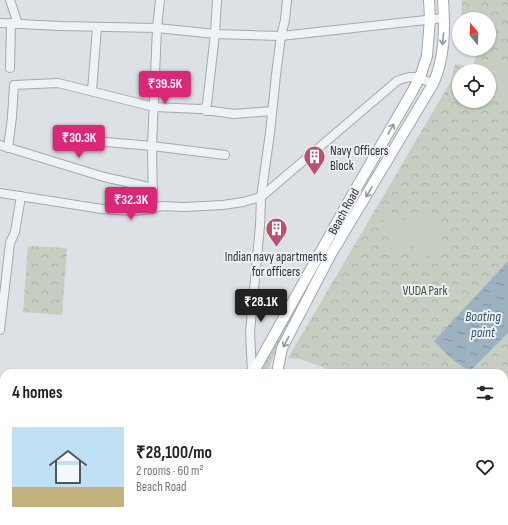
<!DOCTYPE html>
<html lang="en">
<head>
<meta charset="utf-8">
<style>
	:root { --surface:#fff; --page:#f6f6f6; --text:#222; --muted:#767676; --accent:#db2777 }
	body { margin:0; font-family:"Sofia Sans Condensed",sans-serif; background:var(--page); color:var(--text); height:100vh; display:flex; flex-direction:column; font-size:15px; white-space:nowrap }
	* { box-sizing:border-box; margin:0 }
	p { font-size:13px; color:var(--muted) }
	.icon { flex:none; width:22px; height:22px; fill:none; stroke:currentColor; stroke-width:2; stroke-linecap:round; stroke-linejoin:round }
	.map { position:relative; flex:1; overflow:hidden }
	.panel { position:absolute; left:0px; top:369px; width:508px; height:156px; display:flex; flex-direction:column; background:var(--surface); border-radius:12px 12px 0 0; box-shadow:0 1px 3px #0004 }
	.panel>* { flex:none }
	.needle { width:26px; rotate:341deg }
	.tools { position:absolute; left:452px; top:12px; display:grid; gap:8px }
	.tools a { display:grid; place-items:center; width:44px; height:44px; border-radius:50%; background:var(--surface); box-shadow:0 1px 3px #0004; font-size:20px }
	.price { position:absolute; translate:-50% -34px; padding:0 9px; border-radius:4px; background:var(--accent); color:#fff; font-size:13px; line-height:26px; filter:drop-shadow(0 1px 2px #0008) }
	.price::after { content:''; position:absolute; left:50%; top:24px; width:12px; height:9px; margin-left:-6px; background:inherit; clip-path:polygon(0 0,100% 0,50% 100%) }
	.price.on { background:#222; color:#fff }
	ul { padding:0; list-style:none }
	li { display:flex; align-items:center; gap:12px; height:100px; padding:0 12px }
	li span { display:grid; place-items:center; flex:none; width:112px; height:80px; border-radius:0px; color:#555 }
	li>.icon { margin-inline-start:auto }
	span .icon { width:48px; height:48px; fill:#fffc; stroke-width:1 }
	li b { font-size:17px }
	h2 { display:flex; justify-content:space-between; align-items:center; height:48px; padding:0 12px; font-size:17px }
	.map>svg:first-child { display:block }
</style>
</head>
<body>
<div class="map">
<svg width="508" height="525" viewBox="0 0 508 525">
	<defs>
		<pattern id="grass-dots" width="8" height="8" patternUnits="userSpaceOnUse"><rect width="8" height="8" fill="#c5cec0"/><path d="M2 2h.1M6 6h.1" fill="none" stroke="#a9b1a6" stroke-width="1.8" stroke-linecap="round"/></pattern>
		<pattern id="park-crowns" width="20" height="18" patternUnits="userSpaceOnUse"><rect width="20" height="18" fill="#c5cec0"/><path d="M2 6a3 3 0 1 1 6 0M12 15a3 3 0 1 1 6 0" fill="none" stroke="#a9b1a6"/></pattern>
		<pattern id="water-ripples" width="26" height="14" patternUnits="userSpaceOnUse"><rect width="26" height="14" fill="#9cb2c1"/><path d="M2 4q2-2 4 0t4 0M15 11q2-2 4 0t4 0" fill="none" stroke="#7f919e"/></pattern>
	</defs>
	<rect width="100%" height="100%" fill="#dde1e5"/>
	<path fill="url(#grass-dots)" d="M304,289L307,290L276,349L267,373H260L270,353Z"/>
	<g fill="url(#park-crowns)" fill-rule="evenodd">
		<path d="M462,0H508V444L504,443V373H338L300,359L288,358L451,81L455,64L473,67L478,49H489V19H461ZM459,71H489V101H459Z"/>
		<path d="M28,246L67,248L62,315L23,312Z"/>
	</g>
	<g fill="#c5cec0">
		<path d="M498,61H508V99L503,101L495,99L489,92V71H481L482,65L493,67Z"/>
		<path d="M431,211L445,250L418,259L404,220Z"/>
		<path d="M400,212L411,244L393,250L382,218Z"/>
	</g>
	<path fill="url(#water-ripples)" d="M508,261V333L470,371C455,363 446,354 434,341Z"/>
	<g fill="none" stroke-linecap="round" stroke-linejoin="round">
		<defs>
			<g id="minor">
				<path d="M10,0L18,24"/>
				<path d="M0,23L60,26L157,28L215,34L281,36L444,18"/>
				<path d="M10,68L11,23"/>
				<path d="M92,91L97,27"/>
				<path d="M206,111H213L234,114L272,111"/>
				<path d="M106,142L152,146L225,155"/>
				<path d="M0,145L104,177L153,188"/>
				<path d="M8,148L12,117L14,85L58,83L154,107L200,109L205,108L207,104L215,34L217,0"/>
				<path d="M0,193L102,209L132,211L153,209L161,206L184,207L223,205L243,202L261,197L397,81C413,74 419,77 433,84"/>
				<path d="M153,209L152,146L157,28L160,0"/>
				<path d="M0,330L10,243L15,232L21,196"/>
				<path d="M252,373L250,332L260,226L261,197L270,133L276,75L281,36L285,20L287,0"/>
				<path d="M0,482L4,481"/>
				<path d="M0,492L4,491"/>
				<path d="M72,525V521"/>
			</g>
			<g id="major">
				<path d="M253,373L354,192L412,92L420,77L427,56L430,19L429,0"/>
				<path d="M277,373L282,348L331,254L433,84C445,58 445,28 443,0"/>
				<path d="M207,525L208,521"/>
				<path d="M236,525L237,521"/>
			</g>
		</defs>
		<use href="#minor" stroke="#a3a9ae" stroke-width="10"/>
		<use href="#major" stroke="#9ea7af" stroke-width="12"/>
		<use href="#minor" stroke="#eff2f4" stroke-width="8"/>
		<use href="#major" stroke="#fff" stroke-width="10"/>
	</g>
	<defs><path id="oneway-shaft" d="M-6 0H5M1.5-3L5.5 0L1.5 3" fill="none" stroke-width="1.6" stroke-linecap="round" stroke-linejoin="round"/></defs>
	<g stroke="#94989c">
		<use href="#oneway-shaft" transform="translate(443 39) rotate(96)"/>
		<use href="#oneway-shaft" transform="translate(391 129) rotate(-60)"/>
		<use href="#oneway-shaft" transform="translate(369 192) rotate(121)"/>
		<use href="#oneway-shaft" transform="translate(286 342) rotate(117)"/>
	</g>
	<defs>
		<symbol id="building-pin" viewBox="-11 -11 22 30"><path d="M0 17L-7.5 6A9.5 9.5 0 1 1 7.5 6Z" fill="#bc506c" stroke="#ecf0f3"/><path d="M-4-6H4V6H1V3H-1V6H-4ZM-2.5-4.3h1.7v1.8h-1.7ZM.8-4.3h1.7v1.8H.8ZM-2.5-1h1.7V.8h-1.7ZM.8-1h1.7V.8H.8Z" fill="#fff"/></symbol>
	</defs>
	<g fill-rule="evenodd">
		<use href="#building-pin" x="302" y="144" width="25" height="34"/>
		<use href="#building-pin" x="264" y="216" width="25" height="34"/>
	</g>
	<g text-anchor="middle" stroke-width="4" stroke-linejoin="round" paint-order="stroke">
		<g font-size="13" fill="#29313a" stroke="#ecf0f3" text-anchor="start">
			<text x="330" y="155">Navy Officers<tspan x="330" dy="15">Block</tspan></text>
			<text x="276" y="261" text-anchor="middle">Indian navy apartments<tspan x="276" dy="15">for officers</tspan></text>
		</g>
		<g font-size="13" fill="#29313a" stroke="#ecf0f3">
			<text transform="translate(343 211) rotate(-61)" y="5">Beach Road</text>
		</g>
		<g font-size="13" fill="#405438" stroke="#ecf0f3">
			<text x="425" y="295">VUDA Park</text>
		</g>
		<g font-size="14" font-style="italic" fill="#385369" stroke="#ecf0f3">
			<text x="483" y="321">Boating<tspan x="483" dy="16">point</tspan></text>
		</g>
	</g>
</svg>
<div class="tools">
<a><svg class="needle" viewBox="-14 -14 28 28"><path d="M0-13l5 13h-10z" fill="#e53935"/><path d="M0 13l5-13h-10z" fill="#767676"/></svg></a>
<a><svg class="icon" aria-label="locate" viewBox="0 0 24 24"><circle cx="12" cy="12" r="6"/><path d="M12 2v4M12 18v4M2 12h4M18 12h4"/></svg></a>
</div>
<b class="price" style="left:165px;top:105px">₹39.5K</b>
<b class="price" style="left:79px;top:159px">₹30.3K</b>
<b class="price" style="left:131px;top:221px">₹32.3K</b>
<b class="price on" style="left:261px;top:323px">₹28.1K</b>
<section class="panel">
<h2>4 homes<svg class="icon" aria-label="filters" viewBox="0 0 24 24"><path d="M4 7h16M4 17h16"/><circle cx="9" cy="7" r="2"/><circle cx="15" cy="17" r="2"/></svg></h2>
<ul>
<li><span style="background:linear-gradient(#bfe0f5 75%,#c2b280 0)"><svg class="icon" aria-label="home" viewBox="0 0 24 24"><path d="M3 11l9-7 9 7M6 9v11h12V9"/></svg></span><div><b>₹28,100/mo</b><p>2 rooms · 60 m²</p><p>Beach Road</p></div><svg class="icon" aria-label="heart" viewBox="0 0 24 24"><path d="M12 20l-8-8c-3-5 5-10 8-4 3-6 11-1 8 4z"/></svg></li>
</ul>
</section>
</div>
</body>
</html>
